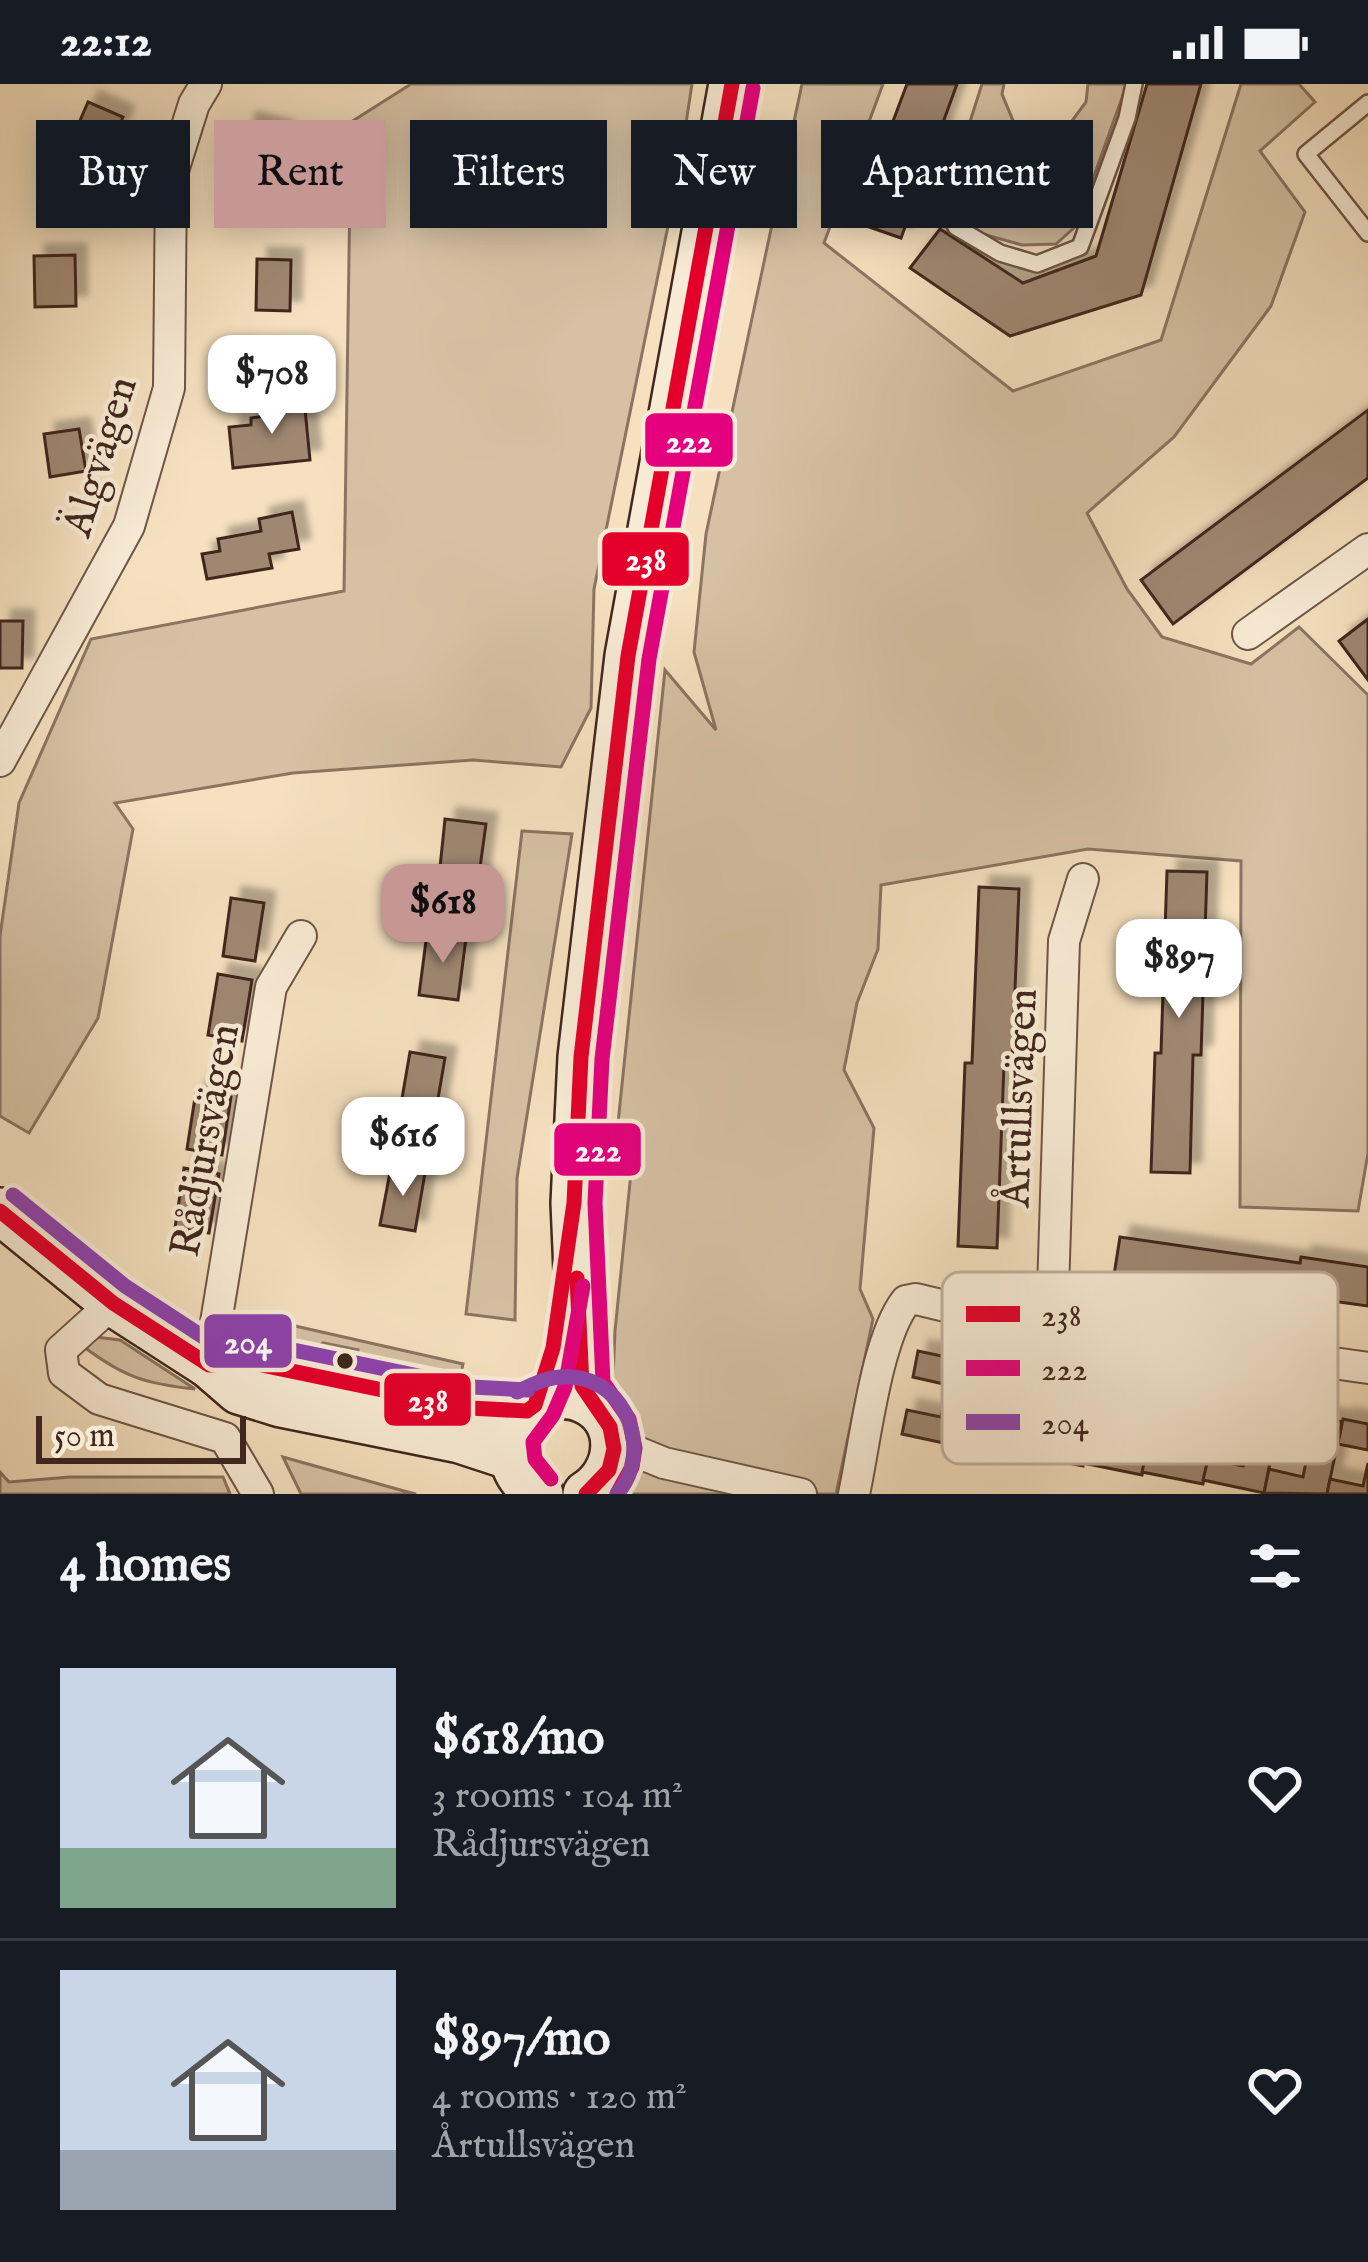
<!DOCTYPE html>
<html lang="en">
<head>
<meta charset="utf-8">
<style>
	:root { --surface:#171b24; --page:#242831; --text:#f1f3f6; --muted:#9ea1a6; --line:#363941; --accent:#c59692 }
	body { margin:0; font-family:"IM FELL English",serif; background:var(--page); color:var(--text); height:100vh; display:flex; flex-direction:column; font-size:45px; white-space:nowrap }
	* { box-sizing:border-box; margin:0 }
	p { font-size:39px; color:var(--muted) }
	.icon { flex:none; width:66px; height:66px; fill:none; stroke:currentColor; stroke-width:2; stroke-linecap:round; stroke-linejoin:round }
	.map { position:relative; height:1410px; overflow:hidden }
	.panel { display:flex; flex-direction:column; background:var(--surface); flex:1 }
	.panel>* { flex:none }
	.banner { position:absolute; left:36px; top:36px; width:1296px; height:108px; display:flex; gap:24px }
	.scale { position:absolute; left:36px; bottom:30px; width:210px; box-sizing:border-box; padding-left:12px; border:6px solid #41271e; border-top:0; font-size:33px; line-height:42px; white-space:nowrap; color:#41271e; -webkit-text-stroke:9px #f8ebd5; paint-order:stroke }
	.price { position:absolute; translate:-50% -102px; padding:0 27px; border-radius:24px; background:#fff; color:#222; font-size:39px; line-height:78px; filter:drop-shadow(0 3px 6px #0008) }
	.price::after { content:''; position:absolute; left:50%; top:72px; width:36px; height:27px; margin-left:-18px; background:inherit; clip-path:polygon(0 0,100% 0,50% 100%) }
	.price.active { background:var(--accent); color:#111 }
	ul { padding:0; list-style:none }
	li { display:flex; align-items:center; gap:36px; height:300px; padding:0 60px }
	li+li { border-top:3px solid var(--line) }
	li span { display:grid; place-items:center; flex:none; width:336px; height:240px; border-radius:0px; color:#555 }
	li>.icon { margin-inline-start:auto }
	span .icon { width:144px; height:144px; fill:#fffc; stroke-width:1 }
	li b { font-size:51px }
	h2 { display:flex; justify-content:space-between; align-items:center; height:144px; padding:0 60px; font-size:51px }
	.chip { padding:0 42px; border-radius:0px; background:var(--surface); box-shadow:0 6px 30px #0003; font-size:42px; line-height:108px }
	.chip.active { background:var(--accent); color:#111 }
	.status { display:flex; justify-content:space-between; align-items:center; height:84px; padding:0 60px; background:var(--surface); direction:ltr }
	.status svg { height:33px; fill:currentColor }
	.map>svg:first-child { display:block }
</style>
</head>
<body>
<div class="status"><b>22:12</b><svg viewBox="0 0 49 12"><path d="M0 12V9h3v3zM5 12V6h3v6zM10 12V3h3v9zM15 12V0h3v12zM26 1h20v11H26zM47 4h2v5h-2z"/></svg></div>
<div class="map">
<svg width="1368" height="1410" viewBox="0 0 1368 1410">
	<defs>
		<filter id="shadow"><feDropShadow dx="11" dy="-11" stdDeviation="3" flood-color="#0004"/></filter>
	</defs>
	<rect width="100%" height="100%" fill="#f5e0bf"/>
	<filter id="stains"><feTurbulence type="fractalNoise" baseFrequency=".00167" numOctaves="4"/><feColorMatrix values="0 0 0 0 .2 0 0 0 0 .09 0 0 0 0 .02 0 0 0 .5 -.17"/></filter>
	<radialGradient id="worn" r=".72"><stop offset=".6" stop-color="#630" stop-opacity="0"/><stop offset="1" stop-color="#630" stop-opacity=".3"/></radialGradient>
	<g fill="#d6c1a4" stroke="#8c7461" stroke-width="3">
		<path d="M411,0H692L677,98L594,505L591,624L561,683L473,676L293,689L115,719L133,745L98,934L29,1049L0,1032V852L19,719L91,555L344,507L351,38Z"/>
		<path d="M802,0H883L824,159L1013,307L1161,256L1241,0H1299L1315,18L1260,67L1305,128L1271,222L1174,353L1087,429L1127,505L1162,553L1251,580L1299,543L1368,611V1069L1358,1127L1240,1123L1241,777L1088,765L881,801L878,865L857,919L844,986L874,1044L860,1205L873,1235L836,1410H608L615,1247L633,1069L615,1068L665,586L716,646L694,568L706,450Z"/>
		<path d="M982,0H1004L1002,10L1014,39L1043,50L1063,49L1086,18L1088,0H1127L1076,142L1056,160L1022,161L979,149L959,127L953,91Z"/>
		<path d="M522,747L572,750L517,1094L515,1236L466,1230Z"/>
		<path d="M273,1237L463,1280L460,1294L356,1275L358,1266L323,1259L315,1267L269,1252Z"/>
		<path d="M95,1253L120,1256L195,1305C146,1300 124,1293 84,1263Z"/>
		<path d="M283,1373L404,1407L416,1410H301Z"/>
		<path d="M0,1388L9,1398L70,1393H223L230,1410H0Z"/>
	</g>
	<g fill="#9f8772" stroke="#41271e" stroke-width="3" filter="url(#shadow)">
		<path d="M907,0H957L901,154L855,138Z"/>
		<path d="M1147,0H1201L1141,211L1010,252L910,184L940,145L1023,199L1096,172Z"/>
		<path d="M88,18L123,33L101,82L67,67Z"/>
		<path d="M246,39L282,48L269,100L233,92Z"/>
		<path d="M75,171L76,222L35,223L34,172Z"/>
		<path d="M257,175L291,176L290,227L256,226Z"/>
		<path d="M304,315L310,376L233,384L229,343L251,341V334L266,332L265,320Z"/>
		<path d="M1368,326V394L1173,540L1141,496Z"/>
		<path d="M79,345L86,387L50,393L44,350Z"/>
		<path d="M292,428L299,465L269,470L272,484L207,495L202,470L220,467L218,455L261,447L259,435Z"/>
		<path d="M1368,535V596L1339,557Z"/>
		<path d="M0,537H23L22,584H0Z"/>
		<path d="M445,735L486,740L478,798L439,793Z"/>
		<path d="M1167,787L1207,788L1201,971H1193L1190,1089L1151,1088L1155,969H1161Z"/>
		<path d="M979,803L1019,805L1012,981H1004L997,1164L958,1162L965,979H972Z"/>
		<path d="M231,814L264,819L255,877L223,872Z"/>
		<path d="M427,849L466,854L458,916L419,911Z"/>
		<path d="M218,890L252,896L242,957L208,951Z"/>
		<path d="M410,968L445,974L435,1032L400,1026Z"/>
		<path d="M196,1007L231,1013L222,1071L187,1065Z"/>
		<path d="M391,1083L425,1089L415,1147L380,1141Z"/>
		<path d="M184,1084L219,1090L209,1149L175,1144Z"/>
		<path d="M1120,1153L1300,1179L1301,1173L1368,1183V1222L1296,1212L1295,1218L1114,1191Z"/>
		<path d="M918,1267L979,1280L962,1363L902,1350L907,1326L941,1333L948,1301L913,1293Z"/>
		<path d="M1040,1287L1099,1299L1083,1382L1023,1370L1028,1346L1062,1352L1068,1320L1035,1313Z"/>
		<path d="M1100,1296L1159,1309L1142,1391L1083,1379L1088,1356L1122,1364L1129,1329L1095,1322Z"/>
		<path d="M1159,1306L1220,1319L1203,1400L1142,1388L1147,1366L1183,1373L1190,1338L1154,1331Z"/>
		<path d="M1220,1316L1280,1329L1264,1409L1203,1396L1208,1375L1243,1382L1250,1348L1215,1341Z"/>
		<path d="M1281,1325L1342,1338L1327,1410L1264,1409L1269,1385L1303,1393L1310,1358L1275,1350Z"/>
		<path d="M1343,1335L1368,1340V1366L1338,1360Z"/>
		<path d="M1368,1379V1410H1327L1330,1395L1363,1402Z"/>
	</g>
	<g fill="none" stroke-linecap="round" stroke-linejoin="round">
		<defs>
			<g id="lane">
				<path d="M1368,19L1306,70L1368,149"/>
				<path d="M937,101L956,143L1000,169L1037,180L1080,163L1127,34L1134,0"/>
			</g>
			<g id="street">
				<path d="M1248,550L1368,465"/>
				<path d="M0,677L129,442L169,304L171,93L194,20L206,0"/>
				<path d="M113,1219L61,1266L64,1289L99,1315L225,1354L258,1410"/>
				<path d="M1052,1239L1064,857L1083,795"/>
				<path d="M209,1281L271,903L301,852"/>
				<path d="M615,1359L664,1379L801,1410"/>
				<path d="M854,1410C865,1360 876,1255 906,1217L916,1215L966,1227L1368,1284"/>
			</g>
			<g id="secondary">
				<path d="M0,1127L113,1219L209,1281L239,1307L281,1320L460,1356L512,1373"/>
				<path d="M209,1281L248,1278L469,1324L527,1327"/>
				<path d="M586,1317L582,1302L574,1119L581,973L628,572L732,0"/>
				<path d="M540,1410C522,1399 512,1385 512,1364C512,1327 552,1300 586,1317C626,1338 620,1389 586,1410"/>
			</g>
		</defs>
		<use href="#lane" stroke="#6e5546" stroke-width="20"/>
		<use href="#street" stroke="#6e5546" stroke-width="34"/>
		<use href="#secondary" stroke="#41271e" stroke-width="50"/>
		<use href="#lane" stroke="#f8ebd5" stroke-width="15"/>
		<use href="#street" stroke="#f8ebd5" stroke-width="30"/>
		<use href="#secondary" stroke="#f8ebd5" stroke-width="45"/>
		<defs>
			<g id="bus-1">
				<path d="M0,1127L113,1219L209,1281L248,1278L469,1324L527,1327L535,1321L553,1264L574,1119L581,973L628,572L732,0"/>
				<path d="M577,1194L582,1302L610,1343L614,1365L609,1386L586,1410"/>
			</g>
			<g id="bus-2">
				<path d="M551,1395L535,1375L533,1358L553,1331L565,1303L583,1202"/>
				<path d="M617,1410L632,1383L635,1364L629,1335L603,1298L595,1119L602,975L649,575L753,4"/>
			</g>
			<g id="bus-3">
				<path d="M13,1111L125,1202L214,1260L250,1257L472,1303L528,1306"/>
				<path d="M517,1308C535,1299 551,1291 572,1293C628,1297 653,1369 617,1410"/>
			</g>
		</defs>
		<use href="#bus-1" stroke="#f8ebd5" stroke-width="24"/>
		<use href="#bus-2" stroke="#f8ebd5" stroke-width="24"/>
		<use href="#bus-3" stroke="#f8ebd5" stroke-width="24"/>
		<use href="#bus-1" stroke="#e4002b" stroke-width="15"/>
		<use href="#bus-2" stroke="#e5007d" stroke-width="15"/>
		<use href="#bus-3" stroke="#8e44ad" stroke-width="15"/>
	</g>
	<circle fill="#41271e" stroke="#f8ebd5" stroke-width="4.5" cx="345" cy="1277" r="10"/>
	<g text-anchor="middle" stroke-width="9" stroke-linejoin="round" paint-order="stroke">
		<g font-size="42" fill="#41271e" stroke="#f8ebd5">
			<text transform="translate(98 372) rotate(-73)" y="15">Älgvägen</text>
			<text transform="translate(1017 1014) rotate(-88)" y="15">Årtullsvägen</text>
			<text transform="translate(203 1056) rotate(-80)" y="15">Rådjursvägen</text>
		</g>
	</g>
	<rect x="942" y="1188" width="396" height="192" rx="18" fill="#f8ebd5" stroke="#c1b09e" stroke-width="3"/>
	<rect x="966" y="1222" width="54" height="16" fill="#e4002b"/>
	<rect x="966" y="1276" width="54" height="16" fill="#e5007d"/>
	<rect x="966" y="1330" width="54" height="16" fill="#8e44ad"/>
	<g font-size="33" fill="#41271e">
		<text x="1041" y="1242">238</text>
		<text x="1041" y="1296">222</text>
		<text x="1041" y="1350">204</text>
	</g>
	<g stroke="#f8ebd5" stroke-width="4.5">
		<rect x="643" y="327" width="92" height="58" rx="12" fill="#e5007d"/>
		<rect x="600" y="446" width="91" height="58" rx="12" fill="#e4002b"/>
		<rect x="552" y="1037" width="91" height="57" rx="12" fill="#e5007d"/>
		<rect x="202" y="1228" width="92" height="58" rx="12" fill="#8e44ad"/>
		<rect x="382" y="1287" width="91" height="57" rx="12" fill="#e4002b"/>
	</g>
	<g font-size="33" text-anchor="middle" font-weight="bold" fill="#fff">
		<text x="689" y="368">222</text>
		<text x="646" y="486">238</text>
		<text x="598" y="1077">222</text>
		<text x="248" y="1269">204</text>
		<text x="428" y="1327">238</text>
	</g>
	<rect width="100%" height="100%" filter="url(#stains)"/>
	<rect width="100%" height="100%" fill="url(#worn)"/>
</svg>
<div class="scale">50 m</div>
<b class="price" style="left:272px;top:353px">$708</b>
<b class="price active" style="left:443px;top:882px">$618</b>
<b class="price" style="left:1179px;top:937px">$897</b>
<b class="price" style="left:403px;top:1115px">$616</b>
<div class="banner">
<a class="chip">Buy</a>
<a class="chip active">Rent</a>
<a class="chip">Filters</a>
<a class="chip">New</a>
<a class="chip">Apartment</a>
</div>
</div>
<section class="panel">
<h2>4 homes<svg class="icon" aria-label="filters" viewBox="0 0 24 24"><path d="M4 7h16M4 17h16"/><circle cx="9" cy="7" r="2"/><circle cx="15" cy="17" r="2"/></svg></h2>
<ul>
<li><span style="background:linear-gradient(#c9d6e8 75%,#7fa58c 0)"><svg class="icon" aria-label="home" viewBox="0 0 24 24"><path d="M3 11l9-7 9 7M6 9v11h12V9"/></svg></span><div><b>$618/mo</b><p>3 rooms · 104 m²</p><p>Rådjursvägen</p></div><svg class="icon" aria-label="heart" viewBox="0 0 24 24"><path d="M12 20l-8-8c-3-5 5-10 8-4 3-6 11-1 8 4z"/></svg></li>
<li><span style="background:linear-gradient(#c9d6e8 75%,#9aa5b1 0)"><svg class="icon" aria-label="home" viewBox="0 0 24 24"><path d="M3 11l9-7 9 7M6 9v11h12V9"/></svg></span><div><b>$897/mo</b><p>4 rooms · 120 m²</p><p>Årtullsvägen</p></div><svg class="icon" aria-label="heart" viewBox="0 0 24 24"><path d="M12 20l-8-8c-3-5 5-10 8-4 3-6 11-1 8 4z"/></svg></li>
</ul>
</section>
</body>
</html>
